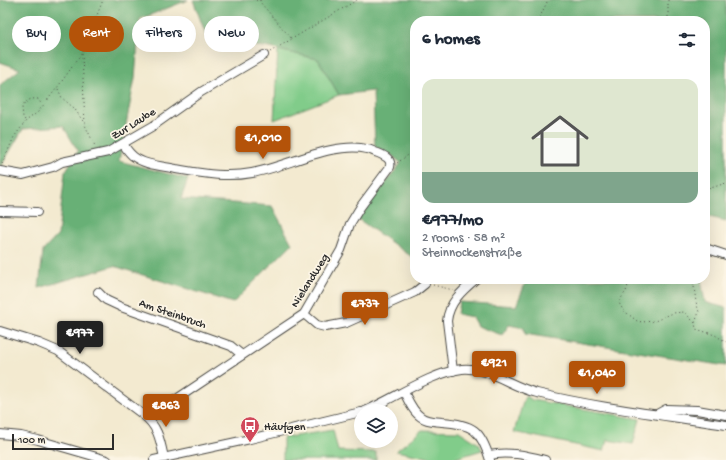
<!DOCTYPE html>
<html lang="en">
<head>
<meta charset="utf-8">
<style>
	:root { --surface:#fff; --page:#f2f2f3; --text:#1f2937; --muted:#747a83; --line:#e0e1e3; --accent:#b45309 }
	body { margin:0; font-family:"Gochi Hand",sans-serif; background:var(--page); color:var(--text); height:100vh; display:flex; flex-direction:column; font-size:15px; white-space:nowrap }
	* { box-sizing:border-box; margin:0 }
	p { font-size:13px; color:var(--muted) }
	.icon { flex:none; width:22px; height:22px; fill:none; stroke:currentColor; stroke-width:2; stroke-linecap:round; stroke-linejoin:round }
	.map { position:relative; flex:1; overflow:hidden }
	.drawer { position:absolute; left:410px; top:16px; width:300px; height:268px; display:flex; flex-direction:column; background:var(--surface); border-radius:16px; box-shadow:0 4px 16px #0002 }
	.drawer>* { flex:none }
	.top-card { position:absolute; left:12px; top:16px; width:338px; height:36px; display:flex; gap:8px }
	.tools { position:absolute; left:354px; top:404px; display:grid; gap:8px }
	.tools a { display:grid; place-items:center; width:44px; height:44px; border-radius:50%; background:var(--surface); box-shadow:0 4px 16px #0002; font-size:20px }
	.scale { position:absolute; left:12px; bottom:10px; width:102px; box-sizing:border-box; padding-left:4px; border:2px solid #2b2b2b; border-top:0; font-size:11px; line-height:14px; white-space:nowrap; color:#2b2b2b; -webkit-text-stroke:3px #fcf5e5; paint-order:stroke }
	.price { position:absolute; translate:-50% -34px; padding:0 9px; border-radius:4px; background:var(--accent); color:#fff; font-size:13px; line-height:26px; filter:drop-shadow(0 1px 2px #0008) }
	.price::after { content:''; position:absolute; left:50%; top:24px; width:12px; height:9px; margin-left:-6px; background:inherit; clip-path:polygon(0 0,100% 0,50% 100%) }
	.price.on { background:#222; color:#fff }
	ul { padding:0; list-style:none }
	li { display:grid; align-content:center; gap:8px; height:212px; padding:0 12px }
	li+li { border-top:1px solid var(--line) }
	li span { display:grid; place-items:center; height:124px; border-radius:12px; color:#555 }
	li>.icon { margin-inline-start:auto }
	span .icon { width:72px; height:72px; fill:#fffc; stroke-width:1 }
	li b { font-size:17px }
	h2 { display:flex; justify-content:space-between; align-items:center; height:48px; padding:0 12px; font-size:17px }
	.pill { padding:0 14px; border-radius:18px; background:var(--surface); box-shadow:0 4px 16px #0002; font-size:14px; line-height:36px }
	.pill.on { background:var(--accent); color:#fff }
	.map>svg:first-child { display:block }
</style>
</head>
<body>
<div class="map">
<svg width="726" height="460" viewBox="0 0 726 460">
	<rect width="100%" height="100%" fill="#fcf5e5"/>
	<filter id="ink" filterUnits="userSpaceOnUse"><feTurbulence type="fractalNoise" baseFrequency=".025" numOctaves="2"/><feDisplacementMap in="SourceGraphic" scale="8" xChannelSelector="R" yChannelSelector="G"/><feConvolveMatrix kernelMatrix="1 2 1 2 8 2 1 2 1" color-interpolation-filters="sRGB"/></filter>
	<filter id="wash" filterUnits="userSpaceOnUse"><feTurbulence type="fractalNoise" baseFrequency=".012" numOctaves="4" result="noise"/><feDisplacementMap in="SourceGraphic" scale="16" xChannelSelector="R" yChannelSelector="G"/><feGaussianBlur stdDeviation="0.9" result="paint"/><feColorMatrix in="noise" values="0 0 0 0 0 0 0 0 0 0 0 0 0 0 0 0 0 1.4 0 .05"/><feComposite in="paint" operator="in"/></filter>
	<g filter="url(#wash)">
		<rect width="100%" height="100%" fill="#f3ead0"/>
		<g fill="#81cc8a" stroke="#567c5a">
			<path d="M278,50L318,59L339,95L274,120Z"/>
			<path d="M525,396L532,400L640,419L633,444L607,440L604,451L514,432Z"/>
			<path d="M333,430L338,451L376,452V460H283V438Z"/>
			<path d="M422,430L459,431L479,444L482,450L450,460H441L396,451Z"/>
		</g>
		<g fill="#68b076" stroke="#4a6e50">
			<path d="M0,0H188L140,19L135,78L119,161L188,179L181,199L272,206L292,244L233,303L114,266L39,288L43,251L58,235L65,172L78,151L63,126L23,129L0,168V85L20,69L0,62Z"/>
			<path d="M193,0H726V221L705,216V21H415V259L358,219L401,163L391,155L375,147L373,91L339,95L318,59L270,48L208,40Z"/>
			<path d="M527,279H701L705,302L726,308V366L525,334L524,328L509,325L502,335L477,326L472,317L457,314L459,302L516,306Z"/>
		</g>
	</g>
	<g filter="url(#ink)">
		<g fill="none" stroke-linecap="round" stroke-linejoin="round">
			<defs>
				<g id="minor">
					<path d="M123,144C126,148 129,153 133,156C144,165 162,166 176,169C201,173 226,178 252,173C286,167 333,141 367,149C370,149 374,152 378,153C385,156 392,159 390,167L361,206L350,224L341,250L304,314L169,404L149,419"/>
					<path d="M0,171L23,175L53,167L62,162L108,152L153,126L201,92L264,55"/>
					<path d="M0,211L37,212"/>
					<path d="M705,248L726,255"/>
					<path d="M98,292L106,300L121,307L231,346L242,355"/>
					<path d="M304,314L317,325L325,327L346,323L415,292L425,284"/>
					<path d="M0,331L39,343L58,351L142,414C158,426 160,439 164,458"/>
					<path d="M453,371L447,321C449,302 462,291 476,279"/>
					<path d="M404,392C408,400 413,412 421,417C428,422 435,421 442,422C473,424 481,430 490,460"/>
					<path d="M365,411C395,398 430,373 462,369C490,367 511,387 537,393C599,408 663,415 726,425"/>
					<path d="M657,414L666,409L697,410L726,415"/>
					<path d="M0,434L21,436L38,440L107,460"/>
					<path d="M489,455C508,451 526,455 545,460"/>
					<path d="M154,460L250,439L361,412"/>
				</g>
			</defs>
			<use href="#minor" stroke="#494844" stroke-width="10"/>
			<g stroke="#494844" stroke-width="1" stroke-dasharray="1 3" stroke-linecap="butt">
				<path d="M256,0L259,2"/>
				<path d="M260,0V2L291,38"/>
				<path d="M538,21L548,0"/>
				<path d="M668,21V0"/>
				<path d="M270,52L357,0"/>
				<path d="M82,54L85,125L95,146"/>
				<path d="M58,89L62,98L74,108L85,124"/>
				<path d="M25,120L23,117L22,107C27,101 29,98 38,99L42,105"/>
				<path d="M397,163L415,150"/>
				<path d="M2,164L14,137L26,121L38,112L57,88L82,53L103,0"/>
				<path d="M705,190L726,183"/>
				<path d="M631,279C628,283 628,285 627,289C625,294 621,297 619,303L623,310L637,321L642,322L655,321L673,313L684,312L695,323L696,329L715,335L726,342"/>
				<path d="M659,279H665"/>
				<path d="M693,279L696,302L699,312L695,323"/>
				<path d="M433,285L453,290"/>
			</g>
			<use href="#minor" stroke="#fff" stroke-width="8"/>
		</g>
	</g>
	<defs>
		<symbol id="bus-pin" viewBox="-11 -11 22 30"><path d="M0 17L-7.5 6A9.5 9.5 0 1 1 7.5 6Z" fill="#d1495b" stroke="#fcf5e5"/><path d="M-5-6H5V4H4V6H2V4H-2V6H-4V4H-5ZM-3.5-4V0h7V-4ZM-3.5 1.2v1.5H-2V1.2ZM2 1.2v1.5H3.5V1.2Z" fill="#fff"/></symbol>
	</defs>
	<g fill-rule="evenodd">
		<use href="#bus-pin" x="239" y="415" width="22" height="30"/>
	</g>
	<g text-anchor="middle" stroke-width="3.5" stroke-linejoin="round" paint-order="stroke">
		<g font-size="12" fill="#2b2b2b" stroke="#fcf5e5">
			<text transform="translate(133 123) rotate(-32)" y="4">Zur Laube</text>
			<text transform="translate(309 280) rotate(-58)" y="4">Nielandweg</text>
			<text transform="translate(173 313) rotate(19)" y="4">Am Steinbruch</text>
		</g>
		<g font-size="12" fill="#2b2b2b" stroke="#fcf5e5" text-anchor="start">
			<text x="264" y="430">Häufgen</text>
		</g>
	</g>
</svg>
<div class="tools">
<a><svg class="icon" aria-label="layers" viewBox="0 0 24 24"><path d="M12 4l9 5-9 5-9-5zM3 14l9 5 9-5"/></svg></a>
</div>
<div class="scale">100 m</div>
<b class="price" style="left:263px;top:160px">€1,010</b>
<b class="price" style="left:365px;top:326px">€737</b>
<b class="price on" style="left:80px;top:355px">€977</b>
<b class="price" style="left:494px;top:385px">€921</b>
<b class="price" style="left:597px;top:395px">€1,040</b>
<b class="price" style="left:166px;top:428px">€863</b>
<div class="top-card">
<a class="pill">Buy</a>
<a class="pill on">Rent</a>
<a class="pill">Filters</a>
<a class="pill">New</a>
</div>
<section class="drawer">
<h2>6 homes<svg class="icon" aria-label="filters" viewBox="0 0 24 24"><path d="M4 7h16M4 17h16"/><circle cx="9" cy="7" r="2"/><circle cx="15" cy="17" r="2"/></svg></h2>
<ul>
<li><span style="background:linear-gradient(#dfe7d0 75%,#7fa58c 0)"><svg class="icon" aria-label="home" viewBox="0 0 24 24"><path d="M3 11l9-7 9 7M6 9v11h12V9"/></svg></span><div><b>€977/mo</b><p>2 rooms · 58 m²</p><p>Steinnockenstraße</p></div></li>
</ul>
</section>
</div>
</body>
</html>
